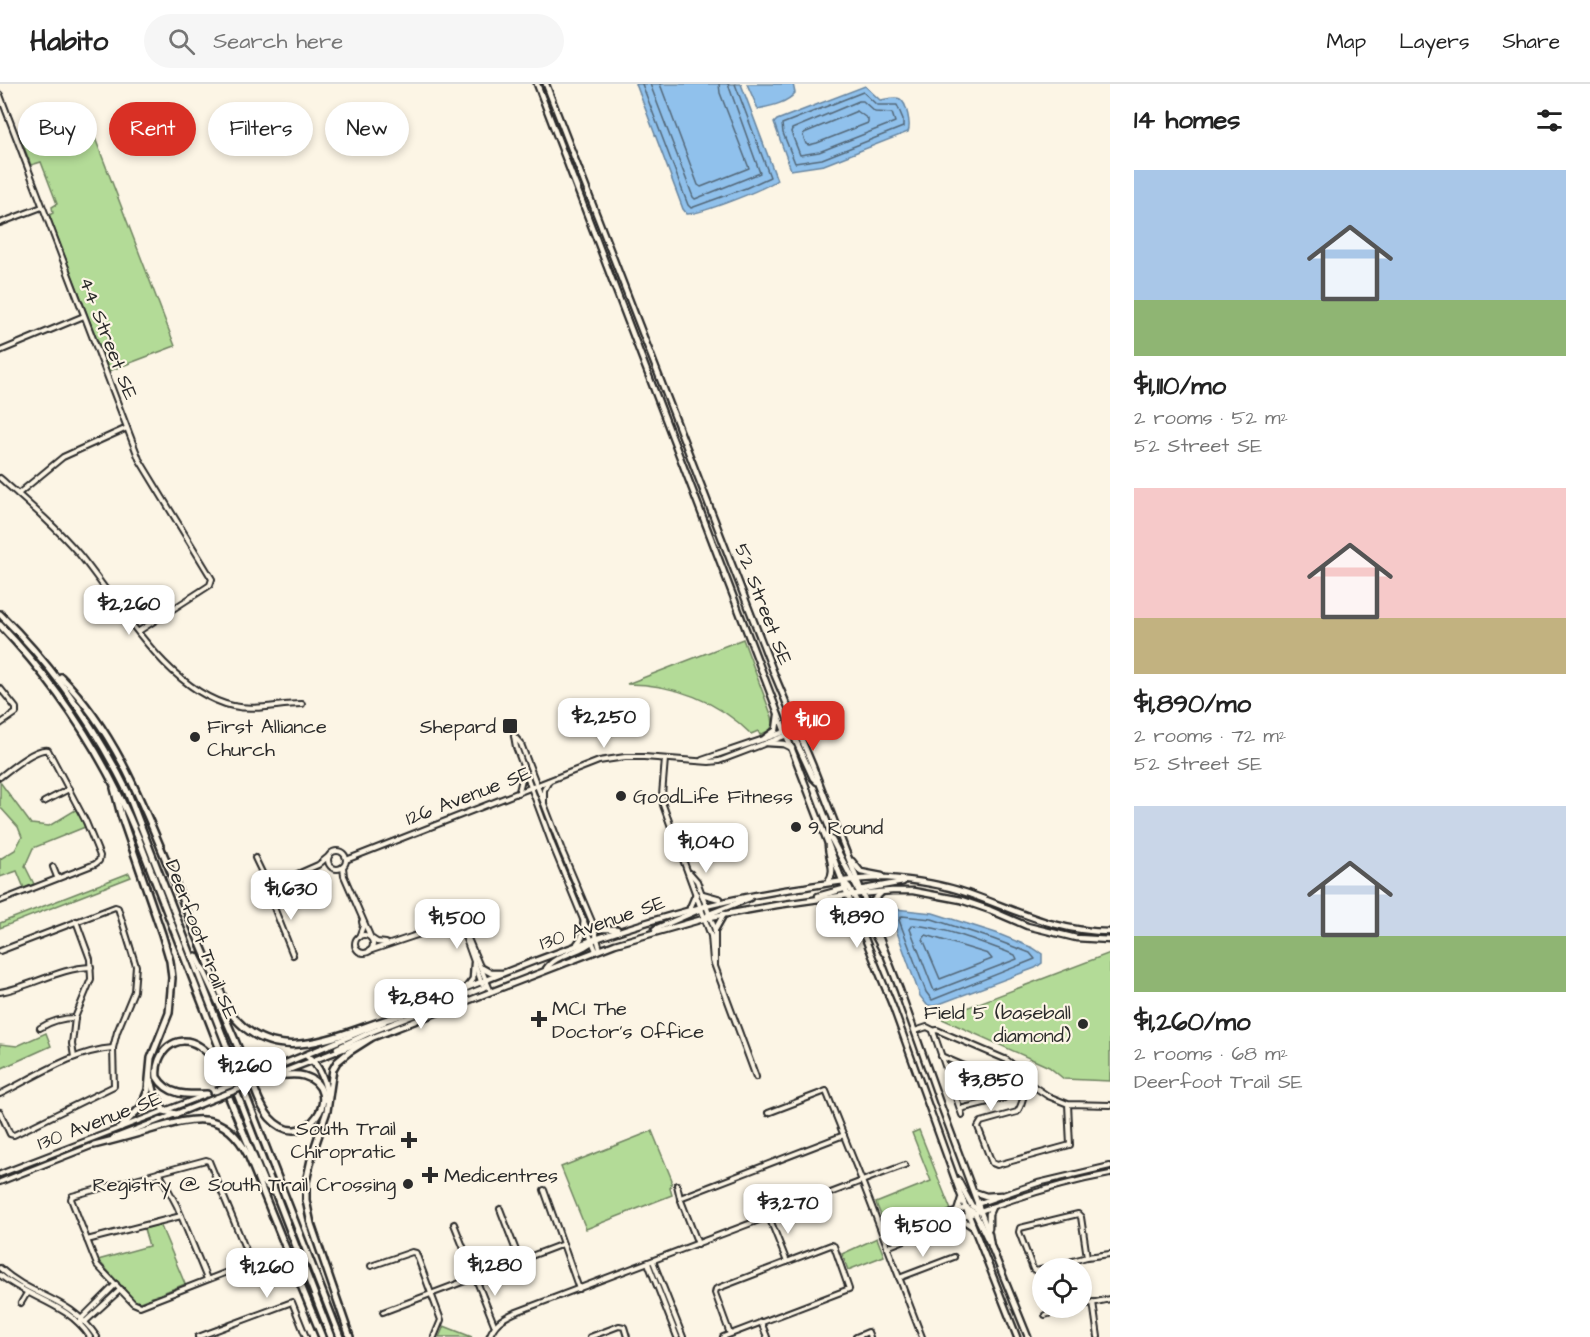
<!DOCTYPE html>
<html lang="en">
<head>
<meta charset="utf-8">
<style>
	:root { --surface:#fff; --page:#f6f6f6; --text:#222; --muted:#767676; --line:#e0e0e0; --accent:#d93025 }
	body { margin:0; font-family:"Architects Daughter",sans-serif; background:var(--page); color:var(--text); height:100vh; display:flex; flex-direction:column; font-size:22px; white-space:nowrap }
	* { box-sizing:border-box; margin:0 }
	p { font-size:20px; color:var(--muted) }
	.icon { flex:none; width:33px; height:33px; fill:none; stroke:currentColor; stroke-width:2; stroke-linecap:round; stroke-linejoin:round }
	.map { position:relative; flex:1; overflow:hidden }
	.sheet { display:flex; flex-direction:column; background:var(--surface); width:480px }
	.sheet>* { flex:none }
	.hud { position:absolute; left:18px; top:18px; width:570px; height:54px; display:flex; gap:12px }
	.fabs { position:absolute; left:1032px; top:1174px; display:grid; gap:12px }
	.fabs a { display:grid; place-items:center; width:60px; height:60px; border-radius:50%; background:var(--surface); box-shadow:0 3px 9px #0003; font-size:30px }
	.price { position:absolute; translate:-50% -51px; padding:0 14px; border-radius:12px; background:#fff; color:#222; font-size:20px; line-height:39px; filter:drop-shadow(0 2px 3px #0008) }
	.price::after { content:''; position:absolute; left:50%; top:36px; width:18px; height:14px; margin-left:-9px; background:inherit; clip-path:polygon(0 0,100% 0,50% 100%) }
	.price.active { background:var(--accent); color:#fff }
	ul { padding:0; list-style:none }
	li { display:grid; align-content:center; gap:12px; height:318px; padding:0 24px }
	li span { display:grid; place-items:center; height:186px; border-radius:0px; color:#555 }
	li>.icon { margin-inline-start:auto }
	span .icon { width:108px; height:108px; fill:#fffc; stroke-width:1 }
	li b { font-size:26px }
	h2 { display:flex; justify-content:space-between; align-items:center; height:72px; padding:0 24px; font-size:26px }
	.chip { padding:0 21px; border-radius:27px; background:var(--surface); box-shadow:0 3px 9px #0003; font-size:21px; line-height:54px }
	.chip.active { background:var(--accent); color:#fff }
	header { display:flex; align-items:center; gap:36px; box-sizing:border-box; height:84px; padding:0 30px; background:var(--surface); border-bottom:2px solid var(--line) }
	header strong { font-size:28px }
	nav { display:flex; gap:33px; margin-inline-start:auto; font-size:21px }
	.search { width:420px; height:54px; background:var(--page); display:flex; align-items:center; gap:15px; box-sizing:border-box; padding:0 21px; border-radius:33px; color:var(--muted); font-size:22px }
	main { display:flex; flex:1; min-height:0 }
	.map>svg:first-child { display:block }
</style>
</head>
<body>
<header>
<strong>Habito</strong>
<div class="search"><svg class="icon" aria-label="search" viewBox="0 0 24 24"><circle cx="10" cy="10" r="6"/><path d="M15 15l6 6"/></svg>Search here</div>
<nav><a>Map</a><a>Layers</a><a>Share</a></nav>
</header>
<main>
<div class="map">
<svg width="1110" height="1253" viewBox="0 0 1110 1253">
	<rect width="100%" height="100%" fill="#fcf5e5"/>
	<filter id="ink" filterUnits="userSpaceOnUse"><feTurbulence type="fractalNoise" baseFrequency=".0167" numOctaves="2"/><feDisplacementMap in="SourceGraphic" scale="12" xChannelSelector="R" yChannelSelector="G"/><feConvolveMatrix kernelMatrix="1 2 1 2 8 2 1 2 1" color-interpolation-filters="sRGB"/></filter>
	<g filter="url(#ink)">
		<g fill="#b3db97" stroke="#6f8361" stroke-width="1.5">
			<path d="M85,28L175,262L109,287L49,131L53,129L52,123L57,120L41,78L31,81L20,53Z"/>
			<path d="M743,555L772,633L773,640L770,646L760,651L758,647L751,650C718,617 674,600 627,600Z"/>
			<path d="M0,698L31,740L49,742L77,725L85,743L33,764L25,782L34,800L24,804L17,787L0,793V775L15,766L22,753L18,743L0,723Z"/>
			<path d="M129,789L131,793L0,844V839Z"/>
			<path d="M1110,869V997L1064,995L1049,983L940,934Z"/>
			<path d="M46,949L51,962L0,985V960L17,962Z"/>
			<path d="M919,1046L951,1126L889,1151L876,1119L931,1097L912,1049Z"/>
			<path d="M652,1047L672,1096L670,1104L672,1111L586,1145L561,1083Z"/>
			<path d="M160,1140L185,1200L140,1218H136L98,1176L149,1162L144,1145Z"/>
			<path d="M877,1154L884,1172L848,1186L842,1170Z"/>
			<path d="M444,1242L472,1253H439Z"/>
		</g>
		<g fill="#90c1ec" stroke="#68859f" stroke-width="1.5">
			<path d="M636,0H741L777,96C765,105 701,130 687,130L683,125Z"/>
			<path d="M747,0H793L795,9C787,19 771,22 758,25Z"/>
			<path d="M865,2L880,16C885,16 895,12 900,15C907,19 911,41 908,48L824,81L791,86L774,39L777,36Z"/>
			<path d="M895,825L933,829L996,849L1033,864L1042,870V879L1035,884L934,922L927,921L920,912L893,837L892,830Z"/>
		</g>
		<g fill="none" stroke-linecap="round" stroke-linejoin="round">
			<g stroke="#536778" stroke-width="1.5">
				<path d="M642,0L688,121L691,124L746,104L770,93L735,0"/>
				<path d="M650,0L693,113L695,115L760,89L728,0"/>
				<path d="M660,0L698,101L701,103L749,84L720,9L719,0"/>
				<path d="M863,8L877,21H897L903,35V43L822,75L795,79L783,49L782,40Z"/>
				<path d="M859,17H863L875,28L892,29L895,38L819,68L800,71L791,48L792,45Z"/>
				<path d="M857,27L868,35V39L817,59L809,61L806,60L803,52L804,49Z"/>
				<path d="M902,832L932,835L993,855L1030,869L1035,875L932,916L926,908L899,836Z"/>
				<path d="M913,841C948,844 983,859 1015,871L1017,875L934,907L910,845Z"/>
				<path d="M926,851L988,870L992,875L940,895L923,855Z"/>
			</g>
			<defs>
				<g id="minor">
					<path d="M0,11L139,375L212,495L210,501L207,503L139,547"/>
					<path d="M0,139L42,123"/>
					<path d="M0,267L84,232"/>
					<path d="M0,394C27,418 56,443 79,470C120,520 167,607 233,622C257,627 278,620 302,620"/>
					<path d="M18,410L63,373L127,344"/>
					<path d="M0,604L16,624V629L0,640"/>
					<path d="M514,652L521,660L563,769L593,840L600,865"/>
					<path d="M514,652L516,663L552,760L596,867"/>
					<path d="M665,675L662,711L663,721L711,852L713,877L756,993"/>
					<path d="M702,676L796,644"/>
					<path d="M0,693C10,685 35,664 48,666L86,738L100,772L99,777L95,780L0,817"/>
					<path d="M519,707L524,687"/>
					<path d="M44,718L69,705"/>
					<path d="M544,718V706L549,697"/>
					<circle cx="337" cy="776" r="9"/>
					<path d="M255,774L266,797"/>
					<path d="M346,776L599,677L625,673H644L709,678L719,677L798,647"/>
					<path d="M53,783L57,793"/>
					<path d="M343,783L344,792L371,854L377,858L386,859"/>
					<path d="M690,789L697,797L715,846V880"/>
					<circle cx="266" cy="804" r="6"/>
					<path d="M270,799L275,800L318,781L329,772"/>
					<path d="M271,808V816L293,871"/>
					<path d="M463,847L482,900"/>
					<circle cx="364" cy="860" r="9"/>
					<path d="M359,853L363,842L362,838"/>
					<path d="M0,867L115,823L118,824L136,882L134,907L117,948L113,964L114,1002L14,1051L10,1050L0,1028"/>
					<path d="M369,867L435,845L459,841L467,852L491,908"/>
					<path d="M0,908C31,903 59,884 91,883"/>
					<path d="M40,944C51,937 62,934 75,934"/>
					<path d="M915,947L927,943L933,946"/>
					<path d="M941,972L1006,1000"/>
					<path d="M74,973L72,960L75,934L91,895L90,875L76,837"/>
					<path d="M0,1010C35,993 73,967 113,964"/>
					<path d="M1068,1020L1070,1061L997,1081L992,1079L978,1043L981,1038L1017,1028C1024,1020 1022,1008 1030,1000L1048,1012L1068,1020L1110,1021"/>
					<path d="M960,1025L1004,1014L1006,1009L1010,979"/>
					<path d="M768,1029L826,1007L862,1097L905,1081"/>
					<path d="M962,1031L933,947L937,946L1007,976L1017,984L1030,1000"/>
					<path d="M113,1054L176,1030"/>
					<path d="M206,1076L209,1077L250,1176L248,1180L140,1222L133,1219L97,1181L71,1115L72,1112Z"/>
					<path d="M159,1088L177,1122L207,1195"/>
					<path d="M0,1090L203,1012"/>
					<path d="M0,1098L94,1061"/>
					<path d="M677,1101L680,1114L698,1160"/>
					<path d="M544,1106L579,1205"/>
					<path d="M680,1114L844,1051"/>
					<path d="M977,1120L1038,1099L1110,1082"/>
					<path d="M500,1125L520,1177"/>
					<path d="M769,1133L787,1178"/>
					<path d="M454,1140L494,1240"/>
					<path d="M87,1156L181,1132"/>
					<path d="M885,1156L967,1123"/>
					<path d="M887,1163C960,1134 1033,1104 1110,1090"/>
					<path d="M1087,1173L1081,1133L1078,1130L1020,1144L1019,1148L1033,1185L1036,1187L1087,1173L1110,1170"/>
					<path d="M653,1177L683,1253"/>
					<path d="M648,1179L677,1253"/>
					<path d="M371,1182L412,1168L416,1169L441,1236L434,1253"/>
					<path d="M0,1184C34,1215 68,1211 97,1253"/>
					<path d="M0,1191C29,1215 68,1219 90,1253"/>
					<path d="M899,1194L954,1173"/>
					<path d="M1093,1218L1098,1253"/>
					<path d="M21,1219L27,1209"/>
					<path d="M1082,1221L1110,1215"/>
					<path d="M383,1228L563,1160"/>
					<path d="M1045,1231L1068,1224"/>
					<path d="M86,1237L121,1205"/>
					<path d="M761,1238L767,1253"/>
					<path d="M80,1240L82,1234L116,1200"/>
					<path d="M198,1253L292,1218L306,1253"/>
					<path d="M489,1253C495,1239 501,1235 514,1229L862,1097L922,1253"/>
					<path d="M590,1253L619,1242L624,1243L627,1253"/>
					<path d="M723,1253L849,1205L834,1162L831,1161L716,1205L715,1209L730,1250"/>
					<path d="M856,1253L868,1248L870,1253"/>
				</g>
				<g id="major">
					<path d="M537,0L853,825L893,923L960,1109L1017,1253"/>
					<path d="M546,0L775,592L812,680L900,906L940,1019L989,1150L991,1162L1028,1253"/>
					<path d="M786,648L791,650L795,655L813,694L817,698"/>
					<path d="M765,654L776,646L778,631"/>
					<path d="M767,659L784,660L792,664"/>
					<path d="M826,752L832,756L858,806"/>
					<path d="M828,761C828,774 837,787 828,798"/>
					<path d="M852,777L861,788L882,792"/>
					<path d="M844,798L849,803L884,869"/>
					<path d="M859,806L903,798"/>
					<path d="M702,810L720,815"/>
					<path d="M818,812L847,804"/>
					<path d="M825,817L844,818L853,825"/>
					<path d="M690,824L696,810"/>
					<path d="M873,833V817L881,809"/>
					<path d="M704,835L709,830L750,814"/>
					<path d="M593,840L601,845H617"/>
					<path d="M655,845L701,825L706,820"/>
					<path d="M715,846L724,830"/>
					<path d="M577,860L582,853L584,836"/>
					<path d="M482,884L491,889H503"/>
					<path d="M546,885C556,869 583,869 596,854"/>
					<path d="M466,904L473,895L474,879"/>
					<path d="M400,931C532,877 663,822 805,803C830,799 861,793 887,794C914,796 941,800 967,809C1016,826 1056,848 1110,848"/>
					<path d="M337,964L371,948L483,904L486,902L487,897"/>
					<path d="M262,989L384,938"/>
					<path d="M265,995L615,860L710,833L777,821L848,811L892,807H913L961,816L990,826L1027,842L1076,854L1110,856"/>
					<path d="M176,1030L218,1013"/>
					<path d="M958,1096L972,1122L981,1127"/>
					<path d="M974,1108L986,1112L1001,1111"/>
					<path d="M966,1124L975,1129L989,1158"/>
					<path d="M957,1128L961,1115"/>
					<path d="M957,1135L964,1137L973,1143"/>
					<path d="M989,1144V1130L992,1123"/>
				</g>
				<g id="highway">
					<path d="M0,530C53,582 95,642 128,709L340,1253"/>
					<path d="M0,541C60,604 105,673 138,753L331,1253"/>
					<path d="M61,593C114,646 142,718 170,786C189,833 208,879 228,925C274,992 343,946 402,931"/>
					<path d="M114,704L121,731L162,850L170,877L172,894L169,929L151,974L148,1006L141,1023L121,1043"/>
					<path d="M196,872C215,909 231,946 247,985C254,1001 258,1020 270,1034C305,1073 348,1005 304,992C294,989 282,992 272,992"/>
					<path d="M307,972C320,981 327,1001 327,1016"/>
					<path d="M150,992L154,1007L164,1027L176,1030"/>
					<path d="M207,1010C187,1011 168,1012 157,993C154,969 176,947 199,962C204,965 209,970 213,975L264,1098L273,1108"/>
					<path d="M94,1061C114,1056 133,1051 153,1045C195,1033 224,1025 248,1071L322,1253"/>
					<path d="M350,1253L311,1140L306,1116V1098L312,1071L327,1027L333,985L337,978L349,968L371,954"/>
				</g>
			</defs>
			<use href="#minor" stroke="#2b2b2b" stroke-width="8"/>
			<use href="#major" stroke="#2b2b2b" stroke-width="9"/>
			<use href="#highway" stroke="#2b2b2b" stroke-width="10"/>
			<use href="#minor" stroke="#fcf5e5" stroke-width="4"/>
			<use href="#major" stroke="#fcf5e5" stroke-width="4.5"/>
			<use href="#highway" stroke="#fcf5e5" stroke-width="5"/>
			<defs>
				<g id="major-bridge">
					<path d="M216,1007L262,989"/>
					<path d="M218,1013L265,995"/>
				</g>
			</defs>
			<use href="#major-bridge" stroke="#2b2b2b" stroke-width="9" stroke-linecap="butt"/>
			<use href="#major-bridge" stroke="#fcf5e5" stroke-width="4.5"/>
		</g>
	</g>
	<g fill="#2b2b2b" stroke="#fcf5e5" stroke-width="2">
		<rect x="502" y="634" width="16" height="16" rx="3"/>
		<circle cx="195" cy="653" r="6"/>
		<circle cx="621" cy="712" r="6"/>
		<circle cx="796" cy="743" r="6"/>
		<path d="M536 926h6v6h6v6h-6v6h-6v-6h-6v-6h6z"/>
		<circle cx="1083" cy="940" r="6"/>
		<path d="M406 1047h6v6h6v6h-6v6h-6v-6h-6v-6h6z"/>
		<path d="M427 1082h6v6h6v6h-6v6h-6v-6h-6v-6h6z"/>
		<circle cx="408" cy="1100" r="6"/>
	</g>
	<g text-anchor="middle" stroke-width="4.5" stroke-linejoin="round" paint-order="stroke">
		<g font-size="20" fill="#2b2b2b" stroke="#fcf5e5">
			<text transform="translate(109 254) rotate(69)" y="7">44 Street SE</text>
			<text transform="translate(764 520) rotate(69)" y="7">52 Street SE</text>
			<text transform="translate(468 711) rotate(-21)" y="7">126 Avenue SE</text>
			<text transform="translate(602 838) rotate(-19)" y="7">130 Avenue SE</text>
			<text transform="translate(202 855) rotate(69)" y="7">Deerfoot Trail SE</text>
			<text transform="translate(99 1036) rotate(-21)" y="7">130 Avenue SE</text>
		</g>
		<g font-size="20" fill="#2b2b2b" stroke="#fcf5e5" text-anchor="start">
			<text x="207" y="649">First Alliance<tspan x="207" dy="23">Church</tspan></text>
			<text x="496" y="649" text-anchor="end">Shepard</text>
			<text x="633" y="719">GoodLife Fitness</text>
			<text x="808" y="750">9 Round</text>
			<text x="552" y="931">MCI The<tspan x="552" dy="23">Doctor's Office</tspan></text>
			<text x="1071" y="935" text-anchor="end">Field 5 (baseball<tspan x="1071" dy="23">diamond)</tspan></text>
			<text x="396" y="1051" text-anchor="end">South Trail<tspan x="396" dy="23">Chiropratic</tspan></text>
			<text x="444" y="1098">Medicentres</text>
			<text x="396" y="1107" text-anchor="end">Registry @ South Trail Crossing</text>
		</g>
	</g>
</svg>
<div class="fabs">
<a><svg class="icon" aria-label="locate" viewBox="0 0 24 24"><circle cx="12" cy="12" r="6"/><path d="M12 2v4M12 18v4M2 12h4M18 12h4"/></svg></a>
</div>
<b class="price" style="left:129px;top:552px">$2,260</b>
<b class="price" style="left:604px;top:665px">$2,250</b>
<b class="price active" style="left:813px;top:668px">$1,110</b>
<b class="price" style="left:706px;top:790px">$1,040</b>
<b class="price" style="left:291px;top:837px">$1,630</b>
<b class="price" style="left:857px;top:865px">$1,890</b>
<b class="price" style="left:457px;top:866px">$1,500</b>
<b class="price" style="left:421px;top:946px">$2,840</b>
<b class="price" style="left:245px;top:1014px">$1,260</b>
<b class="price" style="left:991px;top:1028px">$3,850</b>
<b class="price" style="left:788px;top:1151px">$3,270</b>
<b class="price" style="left:923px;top:1174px">$1,500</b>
<b class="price" style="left:495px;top:1213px">$1,280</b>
<b class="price" style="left:267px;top:1215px">$1,260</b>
<div class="hud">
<a class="chip">Buy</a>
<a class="chip active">Rent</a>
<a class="chip">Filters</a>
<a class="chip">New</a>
</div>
</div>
<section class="sheet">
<h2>14 homes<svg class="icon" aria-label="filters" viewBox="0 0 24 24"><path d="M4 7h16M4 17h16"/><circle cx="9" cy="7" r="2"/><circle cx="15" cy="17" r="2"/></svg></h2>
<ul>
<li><span style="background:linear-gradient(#a9c7e8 70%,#8fb573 0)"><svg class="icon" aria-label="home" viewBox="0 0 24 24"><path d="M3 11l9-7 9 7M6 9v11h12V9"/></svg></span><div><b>$1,110/mo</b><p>2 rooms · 52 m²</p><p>52 Street SE</p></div></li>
<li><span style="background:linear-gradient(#f6c9c9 70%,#c2b280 0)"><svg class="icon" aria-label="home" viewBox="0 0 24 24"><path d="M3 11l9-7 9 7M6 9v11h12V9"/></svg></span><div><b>$1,890/mo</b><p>2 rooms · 72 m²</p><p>52 Street SE</p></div></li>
<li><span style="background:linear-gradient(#c9d6e8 70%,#8fb573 0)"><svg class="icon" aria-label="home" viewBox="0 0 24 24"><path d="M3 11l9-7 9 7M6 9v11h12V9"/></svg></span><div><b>$1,260/mo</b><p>2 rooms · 68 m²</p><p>Deerfoot Trail SE</p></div></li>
</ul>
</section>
</main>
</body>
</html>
